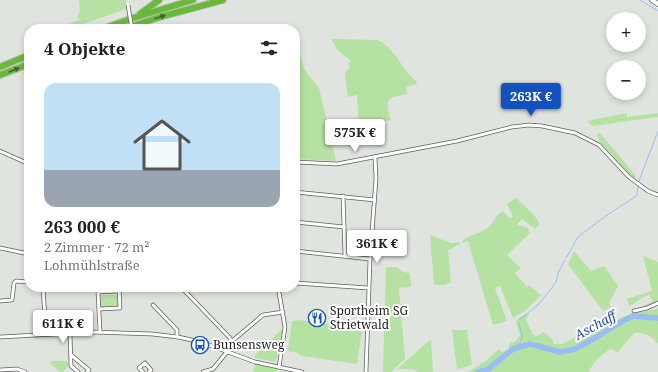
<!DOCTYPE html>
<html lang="de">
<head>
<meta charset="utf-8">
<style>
	:root { --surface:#fff; --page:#f6f6f6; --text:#202124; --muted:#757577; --accent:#1352be }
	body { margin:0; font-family:"Noto Serif",serif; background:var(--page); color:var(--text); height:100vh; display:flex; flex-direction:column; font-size:15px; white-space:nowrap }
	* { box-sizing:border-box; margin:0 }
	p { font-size:13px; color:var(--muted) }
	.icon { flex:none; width:22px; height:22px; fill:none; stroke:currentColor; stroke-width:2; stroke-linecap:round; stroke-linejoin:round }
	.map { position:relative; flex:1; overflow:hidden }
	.side { position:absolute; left:24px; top:24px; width:276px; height:268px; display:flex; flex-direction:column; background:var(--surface); border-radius:16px; box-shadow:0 2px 6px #0003 }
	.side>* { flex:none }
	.controls { position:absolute; left:606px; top:12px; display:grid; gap:8px }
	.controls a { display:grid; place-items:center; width:40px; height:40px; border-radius:50%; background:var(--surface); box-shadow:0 2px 6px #0003; font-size:20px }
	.price { position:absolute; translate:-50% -34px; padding:0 9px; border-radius:4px; background:#fff; color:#222; font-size:13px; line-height:26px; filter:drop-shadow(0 1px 2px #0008) }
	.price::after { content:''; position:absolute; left:50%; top:24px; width:12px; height:9px; margin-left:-6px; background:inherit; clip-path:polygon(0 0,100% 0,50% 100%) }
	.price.active { background:var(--accent); color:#fff }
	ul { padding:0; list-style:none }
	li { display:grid; align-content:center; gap:8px; height:212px; padding:0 20px }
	li span { display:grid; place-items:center; height:124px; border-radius:12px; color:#555 }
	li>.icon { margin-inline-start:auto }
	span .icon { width:72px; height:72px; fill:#fffc; stroke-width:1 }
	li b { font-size:17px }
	h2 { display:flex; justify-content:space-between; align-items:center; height:48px; padding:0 20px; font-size:17px }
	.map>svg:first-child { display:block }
</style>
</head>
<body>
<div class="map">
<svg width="658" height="372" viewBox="0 0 658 372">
	<rect width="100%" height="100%" fill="#e0e4df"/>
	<g fill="#b5e1a2">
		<path d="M79,0H126V9L69,29H57L81,19L77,18L80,11Z"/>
		<path d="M331,39L377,40C396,47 401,70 416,81L417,84L406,87L407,94L393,97L388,101V110L391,120L359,124L357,95L348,97L345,74L346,71L350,68L348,64L351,61L337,50L334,43Z"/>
		<path d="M295,43C301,50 301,62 305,70C309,77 315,82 319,88L336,161L295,159Z"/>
		<path d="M627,113V117L658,113V117L592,126L587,121Z"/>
		<path d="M600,133L636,176L634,179L600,142L596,134Z"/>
		<path d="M516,198L534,215L540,224L535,229L522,219L517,225L527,227L530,233L507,255L521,268L515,273L527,287L529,285L541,295L525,311L513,318L500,286L495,288L507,321L493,325L468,241L463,243V240C470,235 481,233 487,228C494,223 495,215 503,211L509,218H511L513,216L507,204Z"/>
		<path d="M430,235L451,243L460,242V244L448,250L451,283L446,284L445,285H434Z"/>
		<path d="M574,251L591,271L604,266L618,286L609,303L611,307L603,311L568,264Z"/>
		<path d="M643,256L658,262V302L647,307H641L653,301L649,295C641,297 637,303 629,306L627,299L652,291Z"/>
		<path d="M386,267H397L403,272L410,273L411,287L399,288L405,359L391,372H383Z"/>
		<rect x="101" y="295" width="17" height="12"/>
		<path d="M658,309V344C650,335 646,332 634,333L618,352L611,349C602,353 592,363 589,372H468L487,360L499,349L502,352L509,349V344L516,341L520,335L516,322L519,318L526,314H529L526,320L533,335L537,336L544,332L552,339L554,344H562L579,335L602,328L620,318L633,313Z"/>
		<path d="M299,320L361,329L362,331L357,364L301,356L298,353L288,351L292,321Z"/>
		<path d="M282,329V333L276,362L255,358L254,356Z"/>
		<path d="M452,330H467L472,365L457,369Z"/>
		<path d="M431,339L433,372H419L412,369H397Z"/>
		<path d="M52,361H67L69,366L63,372H60L50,363Z"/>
		<path d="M255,364L277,368V372H253Z"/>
	</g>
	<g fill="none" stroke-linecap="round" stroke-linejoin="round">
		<g stroke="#9abcf4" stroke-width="1">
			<path d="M640,0L658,11"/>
			<path d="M639,181L658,131"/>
			<path d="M566,258L578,237L607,215L632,199L637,195L638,187"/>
			<path d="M520,319L538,305L548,293L556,282L558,273L565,260"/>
			<path d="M519,323L522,336L519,347"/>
		</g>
		<path stroke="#9abcf4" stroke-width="5.5" d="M478,372L487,370L513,349L530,344L560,352L575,349L595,338L621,322L633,316L658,318"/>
		<defs>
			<g id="minor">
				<path d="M27,114L29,117"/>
				<path d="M0,151L29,164"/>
				<path d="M295,162L337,164L457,141L512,127L529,125L542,126L575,133L599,145L629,177L648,191L658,195"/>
				<path d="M295,192L375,200"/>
				<path d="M343,196L345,256"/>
				<path d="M295,222L344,227"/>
				<path d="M0,248L29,254"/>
				<path d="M295,251L370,259"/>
				<path d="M295,283L368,288"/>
				<path d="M43,287L46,334"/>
				<path d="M181,287L230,338L231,342V347L213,369L203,372"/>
				<path d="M241,287L245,289L251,287"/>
				<path d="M278,287L285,327L279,367"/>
				<path d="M0,301L12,300L14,283L16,281L29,282"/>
				<path d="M153,305L177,330V337"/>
				<path d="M99,309L120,308L119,287"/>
				<path d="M634,311L647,308L658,303"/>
				<path d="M100,332L98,292L119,291"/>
				<path d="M70,333L71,366L78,372"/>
				<path d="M0,337L93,332L152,334L178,337L201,342L255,362L302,372"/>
				<path d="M231,342L263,315L283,312"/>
				<path d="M71,355L89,370L87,372"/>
				<path d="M0,370L17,369L25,372"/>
				<path d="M143,372L139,368L145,363L151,370L149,372"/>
				<path d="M366,372L370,259L376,179L375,157"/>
			</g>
			<path id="tertiary" d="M652,0L658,4"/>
			<g id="motorway">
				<path d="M140,14L159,0"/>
				<path d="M102,29L133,18L193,0"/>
				<path d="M123,29L160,17L223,0"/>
				<path d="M0,67L29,55"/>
				<path d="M0,75L29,64"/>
			</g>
		</defs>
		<use href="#minor" stroke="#5d605b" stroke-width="4.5"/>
		<use href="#tertiary" stroke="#5d605b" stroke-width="5.5"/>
		<use href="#motorway" stroke="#c0c0c0" stroke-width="8"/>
		<use href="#minor" stroke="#fff" stroke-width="3"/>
		<use href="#tertiary" stroke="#fff" stroke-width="4"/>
		<use href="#motorway" stroke="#69ba3b" stroke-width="6"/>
		<defs>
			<path id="minor-bridge" d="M128,5L132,29"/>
		</defs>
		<use href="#minor-bridge" stroke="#5d605b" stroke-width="4.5" stroke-linecap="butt"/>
		<use href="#minor-bridge" stroke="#fff" stroke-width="3"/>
	</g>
	<defs><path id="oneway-solid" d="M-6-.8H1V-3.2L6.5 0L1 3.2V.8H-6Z"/></defs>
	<g fill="#3f652a">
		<use href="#oneway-solid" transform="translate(160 17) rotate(-17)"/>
		<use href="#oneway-solid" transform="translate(14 70) rotate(-22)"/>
	</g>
	<defs>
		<symbol id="restaurant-ring" viewBox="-11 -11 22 22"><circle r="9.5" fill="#fff" stroke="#1352be" stroke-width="1.5"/><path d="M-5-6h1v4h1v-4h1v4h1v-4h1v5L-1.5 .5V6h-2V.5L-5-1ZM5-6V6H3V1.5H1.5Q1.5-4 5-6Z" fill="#1352be"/></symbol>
		<symbol id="bus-ring" viewBox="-11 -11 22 22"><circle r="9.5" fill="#fff" stroke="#1352be" stroke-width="1.5"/><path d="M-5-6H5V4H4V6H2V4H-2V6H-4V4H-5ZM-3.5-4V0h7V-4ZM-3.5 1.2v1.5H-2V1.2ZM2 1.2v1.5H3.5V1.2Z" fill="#1352be"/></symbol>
	</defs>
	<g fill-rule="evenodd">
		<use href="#restaurant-ring" x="307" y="308" width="20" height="20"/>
		<use href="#bus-ring" x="190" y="335" width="20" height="20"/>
	</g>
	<g text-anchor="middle" stroke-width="4" stroke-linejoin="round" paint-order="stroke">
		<g font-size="12" fill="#1d1f1d" stroke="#fff" text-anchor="start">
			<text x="330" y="315">Sportheim SG<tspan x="330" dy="14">Strietwald</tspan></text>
			<text x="213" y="349">Bunsensweg</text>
		</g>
		<g font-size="13" font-style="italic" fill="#224fa0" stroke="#fff">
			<text transform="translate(595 325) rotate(-29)" y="5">Aschaff</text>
		</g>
	</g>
</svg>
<div class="controls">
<a>+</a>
<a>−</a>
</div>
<b class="price active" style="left:531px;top:117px">263K €</b>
<b class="price" style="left:355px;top:153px">575K €</b>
<b class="price" style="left:377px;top:264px">361K €</b>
<b class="price" style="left:63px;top:344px">611K €</b>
<section class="side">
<h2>4 Objekte<svg class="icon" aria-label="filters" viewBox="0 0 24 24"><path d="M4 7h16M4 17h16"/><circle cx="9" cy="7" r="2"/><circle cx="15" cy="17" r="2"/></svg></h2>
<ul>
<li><span style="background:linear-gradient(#bfe0f5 70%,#9aa5b1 0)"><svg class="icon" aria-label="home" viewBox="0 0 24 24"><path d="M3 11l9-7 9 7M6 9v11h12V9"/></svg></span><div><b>263 000 €</b><p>2 Zimmer · 72 m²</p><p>Lohmühlstraße</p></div></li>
</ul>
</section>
</div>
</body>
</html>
